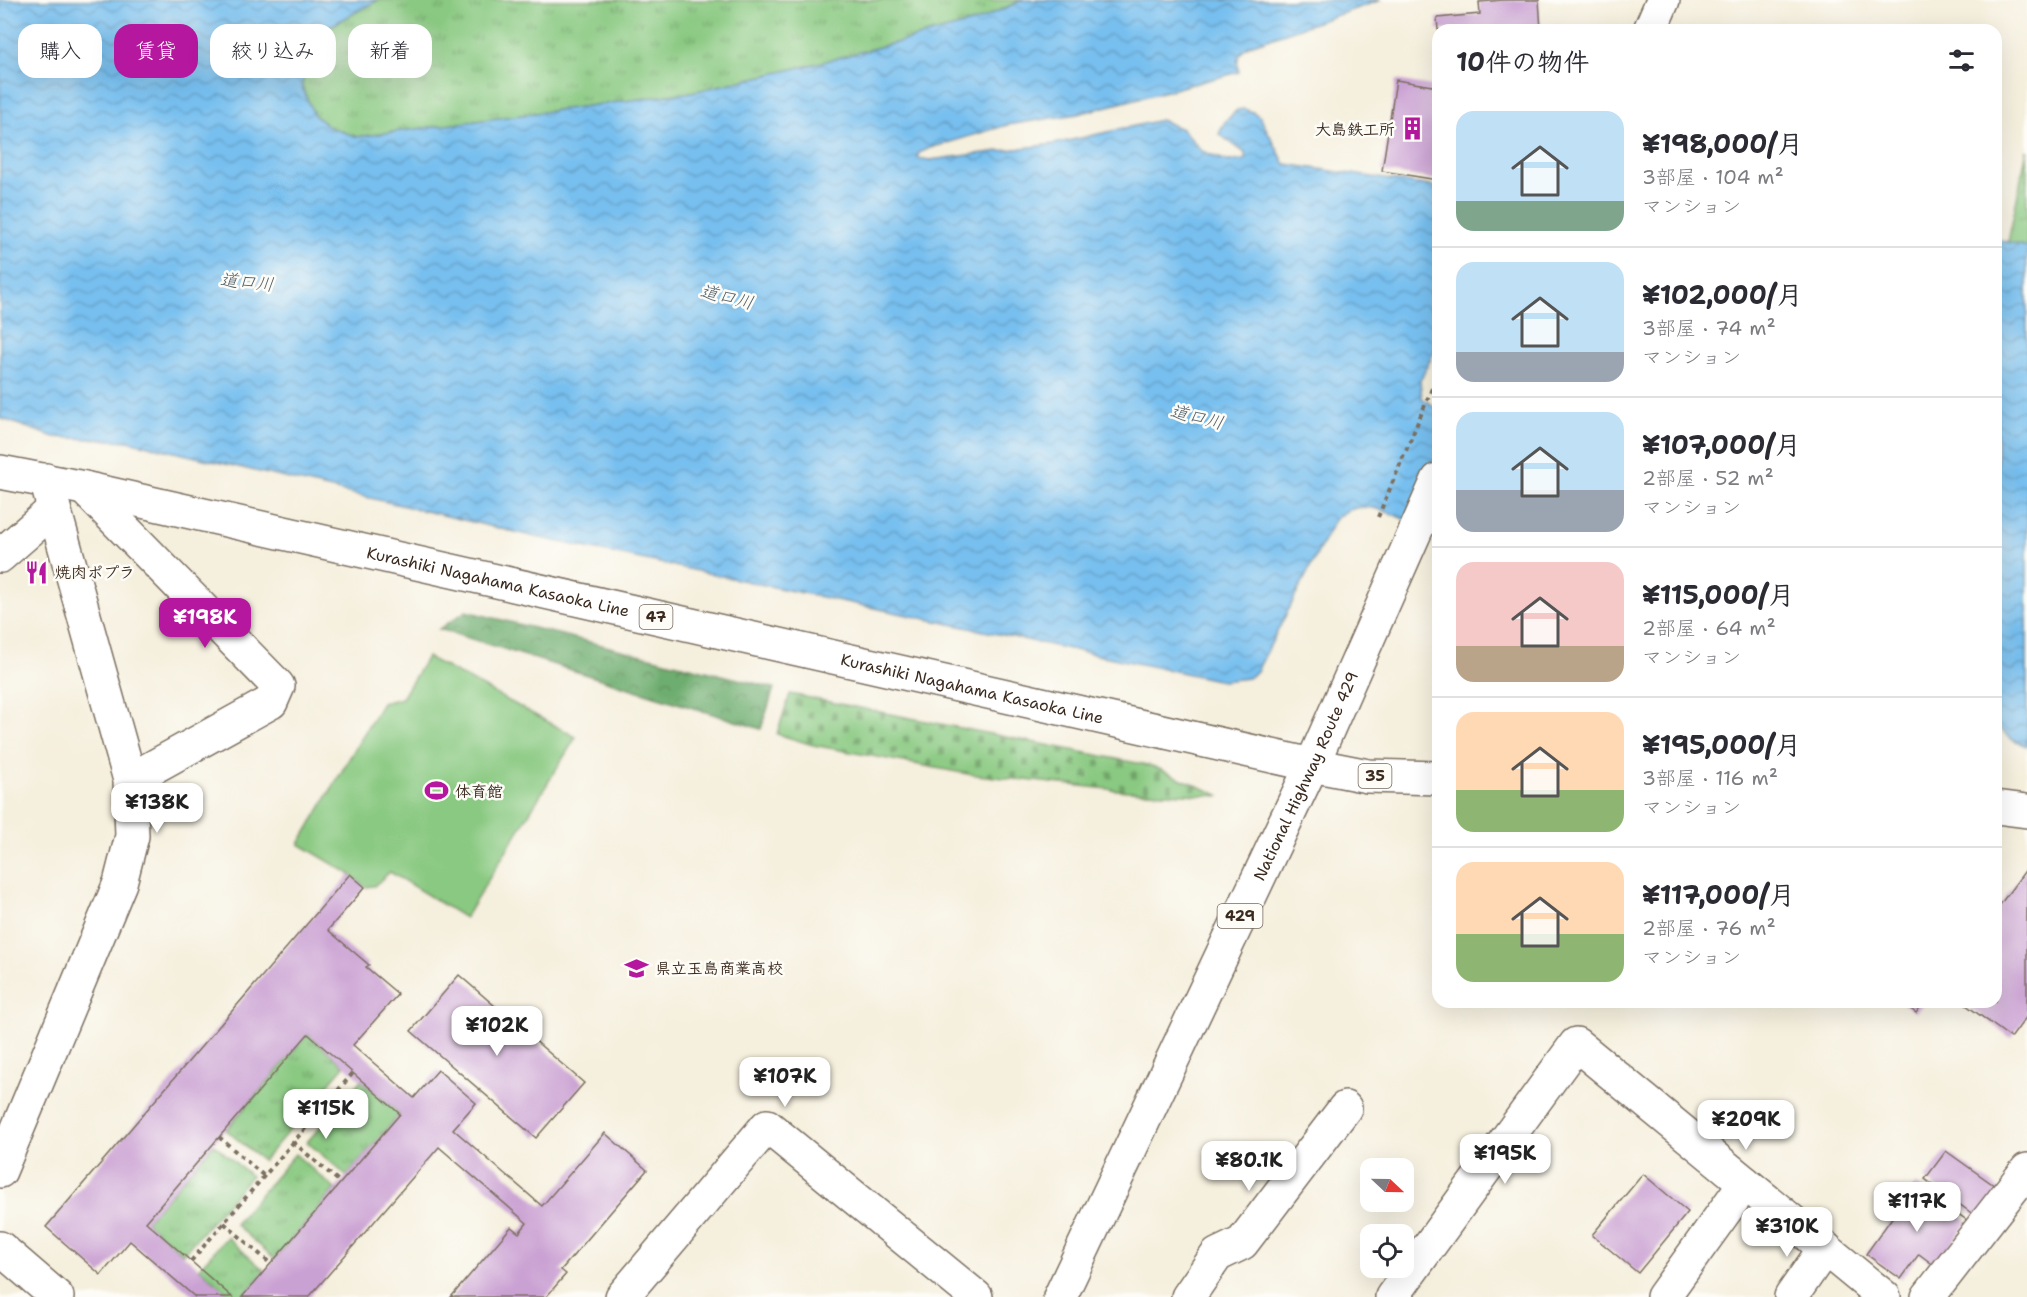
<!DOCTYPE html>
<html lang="ja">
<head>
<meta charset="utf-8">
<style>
	:root { --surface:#fff; --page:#f7f7f7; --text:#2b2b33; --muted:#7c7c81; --line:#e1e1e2; --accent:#b5179e }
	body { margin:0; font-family:"Shantell Sans","Klee One",sans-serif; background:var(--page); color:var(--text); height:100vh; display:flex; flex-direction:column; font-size:22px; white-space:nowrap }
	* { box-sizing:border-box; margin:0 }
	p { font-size:20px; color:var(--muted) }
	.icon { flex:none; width:33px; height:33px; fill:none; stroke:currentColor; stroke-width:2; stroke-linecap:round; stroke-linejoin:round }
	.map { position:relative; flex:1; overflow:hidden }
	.drawer { position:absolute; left:1432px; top:24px; width:570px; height:984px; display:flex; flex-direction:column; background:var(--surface); border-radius:18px; box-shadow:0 6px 24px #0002 }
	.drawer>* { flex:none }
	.guide { position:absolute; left:18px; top:24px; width:570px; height:54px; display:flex; gap:12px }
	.needle { width:39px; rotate:112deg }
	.controls { position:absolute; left:1360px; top:1158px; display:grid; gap:12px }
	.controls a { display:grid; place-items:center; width:54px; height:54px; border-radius:12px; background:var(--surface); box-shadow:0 6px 24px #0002; font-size:30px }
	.price { position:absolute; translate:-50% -51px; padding:0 14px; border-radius:12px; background:#fff; color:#222; font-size:20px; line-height:39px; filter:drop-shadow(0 2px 3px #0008) }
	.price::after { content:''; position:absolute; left:50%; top:36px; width:18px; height:14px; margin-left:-9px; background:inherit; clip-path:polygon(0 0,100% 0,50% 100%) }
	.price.on { background:var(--accent); color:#fff }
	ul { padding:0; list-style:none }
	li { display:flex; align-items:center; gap:18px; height:150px; padding:0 24px }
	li+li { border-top:2px solid var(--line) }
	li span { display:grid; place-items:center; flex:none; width:168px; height:120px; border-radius:18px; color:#555 }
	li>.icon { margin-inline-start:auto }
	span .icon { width:72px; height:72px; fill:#fffc; stroke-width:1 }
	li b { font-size:26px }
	h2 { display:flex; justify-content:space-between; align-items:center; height:72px; padding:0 24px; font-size:26px }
	.pill { padding:0 21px; border-radius:18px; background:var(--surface); box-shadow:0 6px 24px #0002; font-size:21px; line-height:54px }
	.pill.on { background:var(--accent); color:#fff }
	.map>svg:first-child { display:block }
</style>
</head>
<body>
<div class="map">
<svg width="2027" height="1297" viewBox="0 0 2027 1297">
	<defs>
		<pattern id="grass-tufts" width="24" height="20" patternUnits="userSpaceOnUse" patternTransform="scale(1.5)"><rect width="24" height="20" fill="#89c981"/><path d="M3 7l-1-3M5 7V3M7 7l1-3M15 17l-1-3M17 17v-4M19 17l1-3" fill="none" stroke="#71a369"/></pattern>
		<pattern id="forest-crowns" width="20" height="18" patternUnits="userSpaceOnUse" patternTransform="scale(1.5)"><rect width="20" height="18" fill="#6ead6f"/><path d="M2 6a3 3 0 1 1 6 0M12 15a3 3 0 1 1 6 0" fill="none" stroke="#5c8d5b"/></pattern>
		<pattern id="cemetery-stones" width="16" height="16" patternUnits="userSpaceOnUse" patternTransform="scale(1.5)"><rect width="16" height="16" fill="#89c981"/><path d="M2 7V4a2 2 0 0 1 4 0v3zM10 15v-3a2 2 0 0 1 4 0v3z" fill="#71a369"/></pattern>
		<pattern id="water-waves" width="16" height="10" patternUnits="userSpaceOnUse" patternTransform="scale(1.5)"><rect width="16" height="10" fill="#77bfef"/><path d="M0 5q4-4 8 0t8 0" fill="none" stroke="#639bc1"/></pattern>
	</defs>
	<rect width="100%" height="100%" fill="#fdfcf7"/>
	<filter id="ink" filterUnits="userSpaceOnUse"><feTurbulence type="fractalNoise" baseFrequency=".0167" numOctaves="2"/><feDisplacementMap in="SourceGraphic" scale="12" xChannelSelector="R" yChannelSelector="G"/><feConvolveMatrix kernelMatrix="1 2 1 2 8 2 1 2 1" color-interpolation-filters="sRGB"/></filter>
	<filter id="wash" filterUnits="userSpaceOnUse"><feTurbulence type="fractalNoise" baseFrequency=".008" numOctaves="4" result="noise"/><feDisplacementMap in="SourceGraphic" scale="24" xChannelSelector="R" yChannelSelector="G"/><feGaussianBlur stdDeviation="1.35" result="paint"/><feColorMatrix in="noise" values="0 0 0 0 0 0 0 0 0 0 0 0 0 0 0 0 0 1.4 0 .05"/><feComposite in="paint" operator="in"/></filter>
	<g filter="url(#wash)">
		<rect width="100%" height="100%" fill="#f5efdd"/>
		<g fill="url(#grass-tufts)" stroke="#627a50" stroke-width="1.5">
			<path d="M378,0H1022L975,22L807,66L692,92L357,137L329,127L314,115L302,87L304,72L312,46L320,32Z"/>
			<path d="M2027,150V247L2008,242Z"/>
			<path d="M308,1034L344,1066L263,1161L226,1130Z"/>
			<path d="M361,1080L400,1114L347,1176L307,1142Z"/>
			<path d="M214,1144L251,1176L183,1254L146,1222Z"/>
			<path d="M295,1154L335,1189L275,1259L235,1224Z"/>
			<path d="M227,1237L265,1271L242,1297H232L199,1268Z"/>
		</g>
		<path fill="url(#forest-crowns)" stroke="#546c46" stroke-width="1.5" d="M466,611L774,688L761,729L439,629Z"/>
		<path fill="url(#cemetery-stones)" stroke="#627a50" stroke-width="1.5" d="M790,694L1152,766L1221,796L1127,791L968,774L813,745L777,734Z"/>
		<path fill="#89c981" stroke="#627a50" stroke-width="1.5" d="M427,657L576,737L465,918L390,872L374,886L365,887L350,874L299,844L382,703L402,698Z"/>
		<g fill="url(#water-waves)" stroke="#597486" stroke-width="1.5">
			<path d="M0,0H378L320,32L312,46L304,72L302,87L314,115L329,127L357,137L692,92L807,66L975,22L1022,0H1381L1250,45C1239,53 1235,59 1239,72L1078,114L1007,125L930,148L919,153L917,158L930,160L1054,144L1161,120L1182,129L1202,151L1227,161L1245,160V153L1219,134L1224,123L1237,110L1244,109L1253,112L1260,117L1285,164L1438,187V344L1420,381L1422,398L1438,409V537C1408,523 1363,488 1334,521L1257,671L1248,678L1222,681L536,537L128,441L54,437L0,418Z"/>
			<path d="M1997,239L2027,247V746L2014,741L1997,726Z"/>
		</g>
		<g id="blocks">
			<g fill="#caa1d3">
				<path d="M1503,0H1539L1541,30H1438L1437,18L1480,14L1479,2Z"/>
				<path d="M1396,80L1438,87V180L1382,171Z"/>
				<path d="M2027,868V1016L2011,1038L1962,1002H1996V910Z"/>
				<path d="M350,874L365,887L328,930L369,965L366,967L398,994L353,1045L414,1098L438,1070L476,1103L453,1129L542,1206L605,1133L647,1170L561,1270L566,1274L546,1297H451L511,1227L519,1233L527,1223L439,1147L309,1297H242L400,1114L308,1034L146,1222L232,1297H195L130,1241L101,1275L46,1227Z"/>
				<path d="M459,975L584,1083L536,1138L411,1031Z"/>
				<path d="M1901,1002H1924L1916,1013Z"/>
				<path d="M1946,1151L2002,1191L1981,1220L1925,1179Z"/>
				<path d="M1643,1174L1688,1212L1638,1273L1592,1235Z"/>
				<path d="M1916,1184L1968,1221L1935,1266L1919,1254L1901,1279L1866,1254Z"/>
			</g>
		</g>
	</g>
	<g filter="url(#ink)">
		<use href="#blocks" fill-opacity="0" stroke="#7c6f61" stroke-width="1.5"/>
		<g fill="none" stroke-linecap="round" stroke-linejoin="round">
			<defs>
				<g id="street">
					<path d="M84,488L278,686L271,702L130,780"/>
					<path d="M0,556L54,509"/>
					<path d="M0,1171L120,883L132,836L130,780L46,480"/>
					<path d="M0,1248L57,1297"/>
					<path d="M622,1297L767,1126L976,1297"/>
					<path d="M1188,1297L1217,1255L1242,1243L1345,1108"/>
					<path d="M1392,1297L1576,1044L1884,1297"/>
					<path d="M1663,1297L1745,1183"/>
					<path d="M1791,1297L1825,1248"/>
					<path d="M1928,1297L2027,1170"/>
				</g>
				<g id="primary">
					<path id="s1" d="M0,472L84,488L1312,765L1368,776L1438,778"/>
					<path d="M1996,807L2027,811"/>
				</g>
				<g id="highway">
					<path d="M1650,30L1663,0"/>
					<path id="s2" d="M1060,1297L1312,765L1438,480"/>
				</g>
			</defs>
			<use href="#street" stroke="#7c6f61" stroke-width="36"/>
			<use href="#primary" stroke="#7c6f61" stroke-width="36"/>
			<use href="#highway" stroke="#7c6f61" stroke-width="36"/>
			<g stroke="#7c6f61" stroke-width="4" stroke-dasharray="4.5 4.5" stroke-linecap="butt">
				<path d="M1378,517L1433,386"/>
				<path d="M219,1137L264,1176"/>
				<path d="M293,1142L341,1183"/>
				<path d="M224,1223L271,1264"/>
				<path d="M191,1261L353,1073"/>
			</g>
			<use href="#street" stroke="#fff" stroke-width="33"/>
			<use href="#primary" stroke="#fff" stroke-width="33"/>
			<use href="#highway" stroke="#fff" stroke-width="33"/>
		</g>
	</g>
	<defs>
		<symbol id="building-bare" viewBox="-9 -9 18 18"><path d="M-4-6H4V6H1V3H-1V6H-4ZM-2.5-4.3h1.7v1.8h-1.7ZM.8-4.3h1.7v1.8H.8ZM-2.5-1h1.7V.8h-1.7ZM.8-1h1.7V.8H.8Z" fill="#b5179e" stroke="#fdfcf7" stroke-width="2.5" paint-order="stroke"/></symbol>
		<symbol id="restaurant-bare" viewBox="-9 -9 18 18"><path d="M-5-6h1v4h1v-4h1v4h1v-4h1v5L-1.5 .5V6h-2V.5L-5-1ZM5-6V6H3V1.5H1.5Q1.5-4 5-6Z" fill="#b5179e" stroke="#fdfcf7" stroke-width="2.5" paint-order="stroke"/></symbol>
		<symbol id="stadium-bare" viewBox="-9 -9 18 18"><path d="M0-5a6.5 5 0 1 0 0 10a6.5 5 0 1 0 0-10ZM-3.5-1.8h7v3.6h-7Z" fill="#b5179e" stroke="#fdfcf7" stroke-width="2.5" paint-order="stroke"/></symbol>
		<symbol id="school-bare" viewBox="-9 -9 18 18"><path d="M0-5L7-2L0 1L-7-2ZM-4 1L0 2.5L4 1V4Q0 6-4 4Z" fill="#b5179e" stroke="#fdfcf7" stroke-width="2.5" paint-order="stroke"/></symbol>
	</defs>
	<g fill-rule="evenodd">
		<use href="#building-bare" x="1396" y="112" width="33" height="33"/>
		<use href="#restaurant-bare" x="20" y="556" width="33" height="33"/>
		<use href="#stadium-bare" x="420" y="774" width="33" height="33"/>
		<use href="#school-bare" x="620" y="952" width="33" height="33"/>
	</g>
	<g text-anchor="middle" stroke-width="5" stroke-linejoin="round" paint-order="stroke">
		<g fill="#fdfcf7" stroke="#75695f" stroke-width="1.5">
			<rect x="639.5" y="605" width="33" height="24" rx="4.5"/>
			<rect x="1358.5" y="764" width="33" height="24" rx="4.5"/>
			<rect x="1217.5" y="904" width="45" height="24" rx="4.5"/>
		</g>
		<g font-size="15" font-weight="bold" fill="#3b2a1e">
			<text x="656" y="622">47</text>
			<text x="1375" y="781">35</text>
			<text x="1240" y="921">429</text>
		</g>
		<g font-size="16" font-weight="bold" fill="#3b2a1e" stroke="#fdfcf7" text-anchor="start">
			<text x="1395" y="135" text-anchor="end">大島鉄工所</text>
			<text x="55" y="578">焼肉ポプラ</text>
			<text x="455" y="797">体育館</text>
			<text x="655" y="974">県立玉島商業高校</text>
		</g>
		<g font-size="16" fill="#3b2a1e" stroke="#fdfcf7">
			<text dy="6" stroke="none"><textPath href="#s1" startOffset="510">Kurashiki Nagahama Kasaoka Line</textPath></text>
			<text dy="6" stroke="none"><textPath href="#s1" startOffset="996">Kurashiki Nagahama Kasaoka Line</textPath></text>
			<text dy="6" stroke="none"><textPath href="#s2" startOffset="576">National Highway Route 429</textPath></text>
		</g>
		<g font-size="18" font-style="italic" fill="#505e67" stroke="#fdfcf7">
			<text transform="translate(247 282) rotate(6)" y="6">道口川</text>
			<text transform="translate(727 297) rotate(14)" y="6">道口川</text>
			<text transform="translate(1197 417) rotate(14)" y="6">道口川</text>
		</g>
	</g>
</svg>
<div class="controls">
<a><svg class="needle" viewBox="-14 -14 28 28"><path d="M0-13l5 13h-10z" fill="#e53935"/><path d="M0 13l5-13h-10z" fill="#7c7c81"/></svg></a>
<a><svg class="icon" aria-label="locate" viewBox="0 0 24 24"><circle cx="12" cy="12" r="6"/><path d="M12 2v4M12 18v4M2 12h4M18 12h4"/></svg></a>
</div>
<b class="price on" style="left:205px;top:649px">¥198K</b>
<b class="price" style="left:157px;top:834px">¥138K</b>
<b class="price" style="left:497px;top:1057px">¥102K</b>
<b class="price" style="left:785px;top:1108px">¥107K</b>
<b class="price" style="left:326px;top:1140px">¥115K</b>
<b class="price" style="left:1746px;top:1151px">¥209K</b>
<b class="price" style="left:1505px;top:1185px">¥195K</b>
<b class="price" style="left:1249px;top:1192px">¥80.1K</b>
<b class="price" style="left:1917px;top:1233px">¥117K</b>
<b class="price" style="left:1787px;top:1258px">¥310K</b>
<div class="guide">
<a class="pill">購入</a>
<a class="pill on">賃貸</a>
<a class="pill">絞り込み</a>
<a class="pill">新着</a>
</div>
<section class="drawer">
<h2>10件の物件<svg class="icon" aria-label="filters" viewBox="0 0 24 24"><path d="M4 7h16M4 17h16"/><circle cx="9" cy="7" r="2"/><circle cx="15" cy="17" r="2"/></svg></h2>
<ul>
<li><span style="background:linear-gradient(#bfe0f5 75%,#7fa58c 0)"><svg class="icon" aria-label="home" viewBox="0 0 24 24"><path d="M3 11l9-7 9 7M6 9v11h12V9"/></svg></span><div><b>¥198,000/月</b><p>3部屋 · 104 m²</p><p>マンション</p></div></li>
<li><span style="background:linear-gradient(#bfe0f5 75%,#9aa5b1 0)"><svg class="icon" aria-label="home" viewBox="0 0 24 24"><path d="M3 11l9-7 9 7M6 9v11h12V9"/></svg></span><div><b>¥102,000/月</b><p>3部屋 · 74 m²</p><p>マンション</p></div></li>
<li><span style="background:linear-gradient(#bfe0f5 65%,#9aa5b1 0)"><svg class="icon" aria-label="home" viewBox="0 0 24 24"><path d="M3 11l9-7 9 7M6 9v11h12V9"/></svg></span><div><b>¥107,000/月</b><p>2部屋 · 52 m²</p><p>マンション</p></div></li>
<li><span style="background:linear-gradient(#f6c9c9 70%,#b9a48a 0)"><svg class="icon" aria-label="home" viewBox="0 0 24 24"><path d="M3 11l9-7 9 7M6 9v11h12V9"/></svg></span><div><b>¥115,000/月</b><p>2部屋 · 64 m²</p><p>マンション</p></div></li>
<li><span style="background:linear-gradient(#ffd9b3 65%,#8fb573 0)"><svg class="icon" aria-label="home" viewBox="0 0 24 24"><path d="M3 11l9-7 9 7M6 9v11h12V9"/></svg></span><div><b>¥195,000/月</b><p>3部屋 · 116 m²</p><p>マンション</p></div></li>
<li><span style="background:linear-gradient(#ffd9b3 60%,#8fb573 0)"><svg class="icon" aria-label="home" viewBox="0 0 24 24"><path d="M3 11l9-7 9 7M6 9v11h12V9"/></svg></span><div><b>¥117,000/月</b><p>2部屋 · 76 m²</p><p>マンション</p></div></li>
</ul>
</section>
</div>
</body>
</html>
